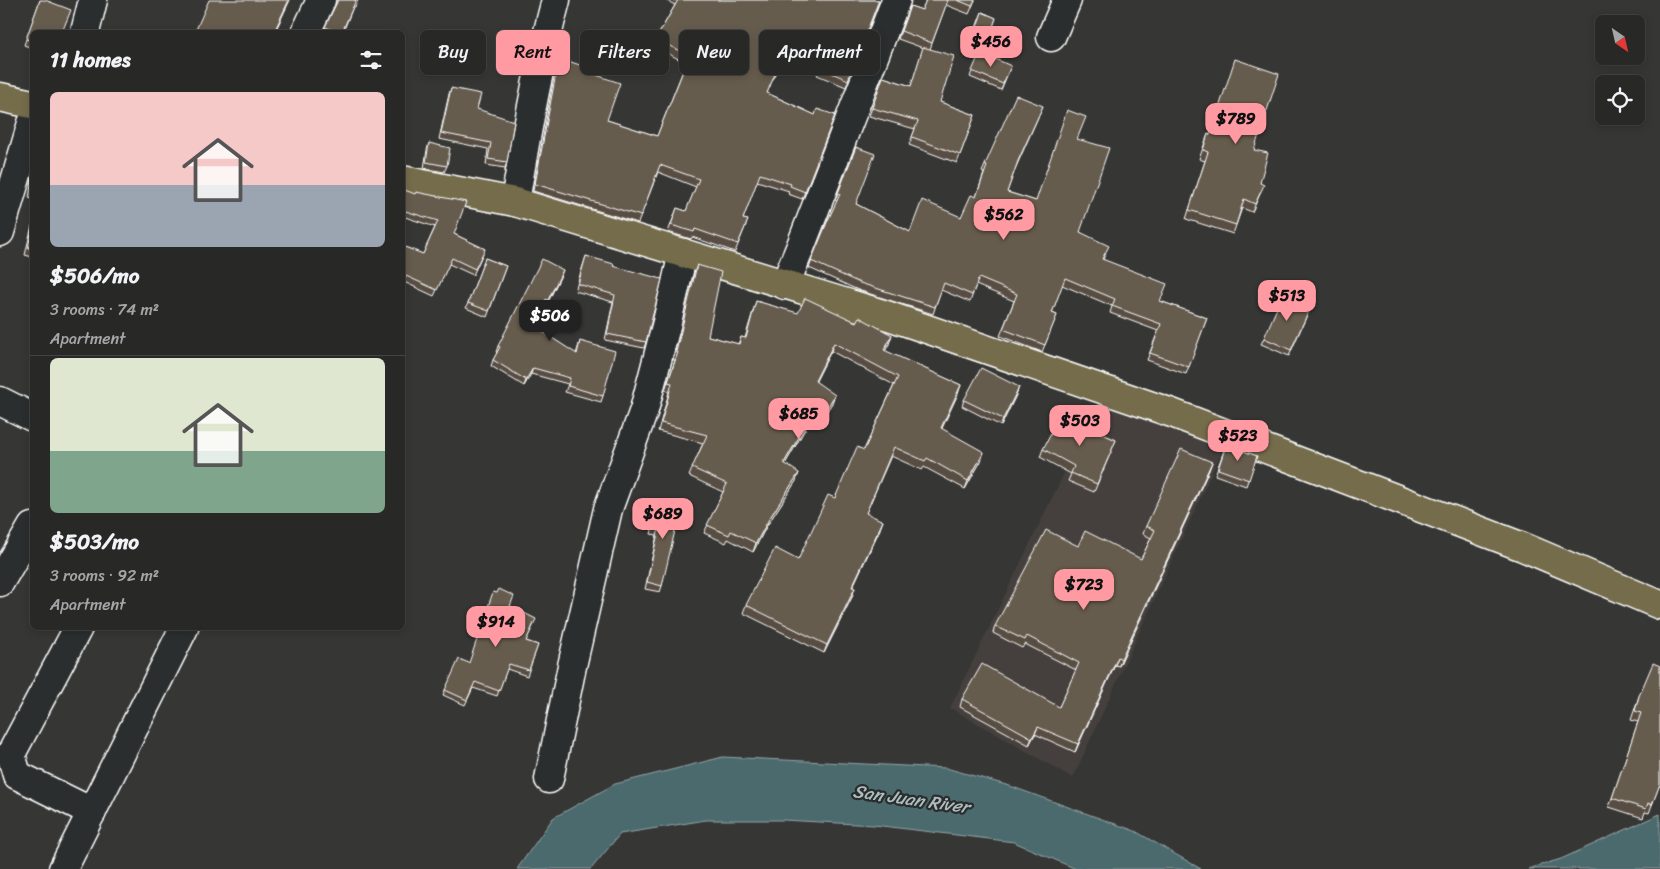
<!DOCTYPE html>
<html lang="en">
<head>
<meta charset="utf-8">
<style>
	:root { --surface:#282827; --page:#343433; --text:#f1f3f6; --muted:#a5a6a7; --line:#444; --accent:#ff9aa2 }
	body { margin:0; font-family:Sriracha,sans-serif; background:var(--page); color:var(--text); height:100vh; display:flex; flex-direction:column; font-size:19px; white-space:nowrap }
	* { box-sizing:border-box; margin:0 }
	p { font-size:16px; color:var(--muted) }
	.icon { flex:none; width:28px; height:28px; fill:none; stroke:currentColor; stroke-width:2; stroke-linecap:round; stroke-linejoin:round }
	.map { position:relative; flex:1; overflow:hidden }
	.side { position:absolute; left:30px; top:30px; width:375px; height:600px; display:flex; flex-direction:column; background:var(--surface); border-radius:8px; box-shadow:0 2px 8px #0003,0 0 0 1px var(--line) }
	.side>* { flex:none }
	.guide { position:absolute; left:420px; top:30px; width:475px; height:45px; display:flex; gap:10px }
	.needle { width:32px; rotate:146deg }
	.tools { position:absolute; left:1595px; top:15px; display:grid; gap:10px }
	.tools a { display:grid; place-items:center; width:50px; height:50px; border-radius:8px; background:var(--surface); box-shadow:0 2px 8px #0003,0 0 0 1px var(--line); font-size:25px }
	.price { position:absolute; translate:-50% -42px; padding:0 11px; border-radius:10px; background:var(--accent); color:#111; font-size:16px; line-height:32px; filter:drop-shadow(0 1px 2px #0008) }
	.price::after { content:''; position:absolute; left:50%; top:30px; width:15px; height:11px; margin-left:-8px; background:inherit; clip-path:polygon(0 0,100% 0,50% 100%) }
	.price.selected { background:#222; color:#fff }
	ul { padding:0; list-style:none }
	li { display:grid; align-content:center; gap:10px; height:265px; padding:0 20px }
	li+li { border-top:1px solid var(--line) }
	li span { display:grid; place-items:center; height:155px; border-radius:8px; color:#555 }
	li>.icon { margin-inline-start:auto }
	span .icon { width:90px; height:90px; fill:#fffc; stroke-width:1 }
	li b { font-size:21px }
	h2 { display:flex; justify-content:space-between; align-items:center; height:60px; padding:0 20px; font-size:21px }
	.tag { padding:0 18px; border-radius:8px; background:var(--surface); box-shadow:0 2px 8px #0003,0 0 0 1px var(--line); font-size:18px; line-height:45px }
	.tag.selected { background:var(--accent); color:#111 }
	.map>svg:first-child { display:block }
</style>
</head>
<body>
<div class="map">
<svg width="1660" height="869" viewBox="0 0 1660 869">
	<rect width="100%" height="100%" fill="#363634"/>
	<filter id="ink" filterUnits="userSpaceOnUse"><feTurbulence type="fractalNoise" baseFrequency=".02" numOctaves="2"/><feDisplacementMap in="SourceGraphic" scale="10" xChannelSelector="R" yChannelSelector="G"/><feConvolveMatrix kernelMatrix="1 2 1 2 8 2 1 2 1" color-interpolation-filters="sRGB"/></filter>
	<g filter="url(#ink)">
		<path fill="#44413c" d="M1100,399L1225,444L1073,778L950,708Z"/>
		<g fill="#4c6a6e" stroke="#94a6a8">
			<path d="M723,757L946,768L1010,786L1135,831L1201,869H1076L1014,842L874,825L783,820H706L620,834L591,869H517L553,818L615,784Z"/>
			<path d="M1660,814V869H1528L1561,859Z"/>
		</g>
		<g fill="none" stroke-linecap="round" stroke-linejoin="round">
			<defs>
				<g id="minor">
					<path d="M85,32L93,0"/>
					<path d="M306,32L321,0"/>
					<path d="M1051,37L1067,0"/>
					<path d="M515,202C526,134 538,67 556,0"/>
					<path d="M0,232L32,123"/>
					<path d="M785,285L800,248L896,0"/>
					<path d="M0,401L32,417"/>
					<path d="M0,582L32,527"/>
					<path d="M78,628L11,754L17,775L92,812"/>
					<path d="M549,779L572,666L608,509L644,410L667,322L683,253"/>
					<path d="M63,869L184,628"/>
				</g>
				<g id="major">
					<path d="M0,97L32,104"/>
					<path d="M402,180L515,202L889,316L1172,413L1523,547L1660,605"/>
				</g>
			</defs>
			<use href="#minor" stroke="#fff" stroke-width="31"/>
			<use href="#major" stroke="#fff" stroke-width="31"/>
			<use href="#minor" stroke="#2a2d2e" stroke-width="28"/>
			<use href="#major" stroke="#746c4b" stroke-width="28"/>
		</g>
		<g fill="#584e43" stroke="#fff">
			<path d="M40,0L32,32V48L24,45Z"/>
			<path d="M336,0H358L355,7H353L343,32H323L336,4Z"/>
			<path d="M665,0H879L846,87L817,75L818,73L783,55L767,93L815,115H835L802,199L788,194L789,191L757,181L743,219L748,220L735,252L692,237L691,239L668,232L677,208L686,211L696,187L658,172L638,223L533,191L556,66L559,58L593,74L607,120L657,136L686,63L654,46L656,39L675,5Z"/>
			<path d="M926,0H975L969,14L946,5L930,49L940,102L975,115L957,163L909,145L915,129L869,116L883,77L911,86L923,48L898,39L910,6L922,10Z"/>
			<path d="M982,12L996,18L989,38L974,33Z"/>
			<path d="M1011,66L1001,90L970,77L972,71Z"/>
			<path d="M451,88L507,162L505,168L486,165L488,149L439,139L449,94Z"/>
			<path d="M1043,106L1016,167L1007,192L1036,201L1077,139L1080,232L1106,253L1103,259L1160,301L1207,318L1186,374L1147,360L1158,331L1110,313L1112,306L1062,285L1052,313L1057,315L1042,352L1000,336L1014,301L976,285L970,302L941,290L933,314L858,290L809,268L828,220L837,201L835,200L856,147V204L910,232L961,217L976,197L984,173L982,172L985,165Z"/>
			<path d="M1208,134L1254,150L1260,183V194L1252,212L1242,208L1233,234L1186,219L1205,161L1199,159Z"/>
			<path d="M429,143L447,166L444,172L424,168L427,150Z"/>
			<path d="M32,177V199L29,198Z"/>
			<path d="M402,189L454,234L485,249L473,275L449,264L434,296L404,282L402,285V246L423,254L435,227L402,216Z"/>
			<path d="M32,225V257L25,255Z"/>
			<path d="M586,256L613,266L646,342L644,348L605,340L613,302L575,291Z"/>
			<path d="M485,258L506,266L487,317L466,308Z"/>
			<path d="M697,265L708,336L738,344L741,337L745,338L756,301L889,344L885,351L961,385L941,429L981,461L965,489L924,467L922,470L891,456L866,513L880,529L852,587V597L824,653L743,613L746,605L798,560L864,450L894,385L831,351L815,381L832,403L820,422L812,417L785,464L796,481L766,527L753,552L728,539L726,543L704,533L723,492L689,476L703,443L658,431L669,392L665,390L675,360H673L694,273Z"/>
			<path d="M561,275L546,306L544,305L533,326L576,354L580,341L603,396L601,402L565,392L568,384L531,374L524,386L491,366L493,360L497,353L496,352L498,346Z"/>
			<path d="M1311,306L1289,356L1261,344L1264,338Z"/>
			<path d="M1017,393L1001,426L962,406L964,400Z"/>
			<path d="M1087,424L1086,427L1116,440L1094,492L1068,481L1071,474L1040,457L1043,449Z"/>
			<path d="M1226,445L1257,456L1246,486L1215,475Z"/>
			<path d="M1212,462L1209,470L1119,666L1115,665L1075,752L1035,734L1029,745L960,707L962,699L1059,707L1076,670L1025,644L1022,648L993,633L995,626L1078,546L1141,559L1151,538L1143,534L1146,526Z"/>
			<path d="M660,500L662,586L660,592L645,589L657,535L651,534L657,507Z"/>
			<path d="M510,607L534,624L526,641L538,645L527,676L507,669L497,696L473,688L465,705L443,695L445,690L469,663Z"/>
			<path d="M1660,666V787L1659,786L1649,813L1645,812L1643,818L1609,807L1638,722L1631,720L1639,696Z"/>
		</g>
		<g fill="#474037" stroke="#fff">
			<path d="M289,0H290L275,32H274Z"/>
			<path d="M563,270L561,275L546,306L548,300Z"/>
			<path d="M546,299L544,305L530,331L532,325Z"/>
			<path d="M892,335L889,344L881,359L884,350Z"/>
			<path d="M834,343L831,351L812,389L815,381Z"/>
			<path d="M533,368L531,374L524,386L526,380Z"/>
			<path d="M961,385L958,394L938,437L941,428Z"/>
			<path d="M1019,387L1017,393L1001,426L1003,419Z"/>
			<path d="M835,395L832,403L820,422L823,414Z"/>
			<path d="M815,409L812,417L781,471L784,463Z"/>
			<path d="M984,452L981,461L965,489L968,481Z"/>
			<path d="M1212,462L1209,470L1119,666L1121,659Z"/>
			<path d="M799,473L796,481L766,527L753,552L756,543L769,519Z"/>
			<path d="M883,521L880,529L849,595L852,587Z"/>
			<path d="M855,588L852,597L824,653L827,645Z"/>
			<path d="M1118,657L1115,665L1075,752L1078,744Z"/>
			<path d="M1038,727L1035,734L1029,745L1032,738Z"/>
		</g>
		<g fill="#665b4e" stroke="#fff">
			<path d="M40,0H45L71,10L62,32H32V41L26,39Z"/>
			<path d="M209,0H289L274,32H195Z"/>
			<path d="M338,0H358L357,1L356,0L342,32H339L325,27Z"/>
			<path d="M678,0H879L848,80L820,68L821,66L786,48L767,93L815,115L817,109L835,115L805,192L790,186L791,184L760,174L743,219L748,220L738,244L695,229L694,232L671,225L677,208L686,211L699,179L660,165L641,216L535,184L559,58L595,70L593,74L620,83L607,120L657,136L689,56L656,39Z"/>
			<path d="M926,0H948L932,43L901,31L910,6L922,10Z"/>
			<path d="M957,0H975L972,6Z"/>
			<path d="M982,12L996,18L990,35L976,30Z"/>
			<path d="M923,47L954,56L940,102L975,115L960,155L912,137L918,121L872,108L883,77L911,86Z"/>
			<path d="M980,52L1011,66L1003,84L972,71Z"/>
			<path d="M1235,59L1279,74L1254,150L1268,153L1260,183L1264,185L1255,204L1244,199L1236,225L1189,210L1208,152L1203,150L1208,134L1210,135Z"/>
			<path d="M451,88L481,94L477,109L514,121L507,162L488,159L491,143L441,133Z"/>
			<path d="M1016,95L1043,106L1018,161L1007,192L1036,201L1067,110L1086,117L1077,139L1109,148L1080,232L1109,246L1102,259L1167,284L1160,301L1207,318L1189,367L1150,353L1161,324L1112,306L1115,299L1065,278L1052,313L1057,315L1045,345L1003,329L1017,294L979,278L972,295L944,283L935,307L860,283L811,261L828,220L840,194L838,193L856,147L875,154L856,204L910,232L922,200L961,217L971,195L976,197L987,166L985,165Z"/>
			<path d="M429,143L450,148L447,166L426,162Z"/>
			<path d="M402,189L415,194L416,192L466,202L454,234L485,249L475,269L452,258L437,290L406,276L405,279L402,278V246L423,254L438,221L402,210Z"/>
			<path d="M32,228V249L28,248Z"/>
			<path d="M586,256L614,264L613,266L662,279L646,342L607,334L615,295L578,284Z"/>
			<path d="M485,258L506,266L489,311L468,303Z"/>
			<path d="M542,259L563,270L548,300L546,299L532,325L577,354L580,341L615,351L603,396L568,386L570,378L533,368L526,380L493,360L500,347L498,346Z"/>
			<path d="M697,265L721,272L708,336L739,344L741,337L746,338L756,301L798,313L805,298L856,322L859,317L892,335L884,350L961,385L941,428L984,452L968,481L927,458L925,461L894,447L866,513L883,521L852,587L855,588L827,645L746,605L775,548L798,560L828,495L835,498L857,447L864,450L898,377L834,343L815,381L835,395L823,414L815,409L784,463L799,473L769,519L756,543L731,531L729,535L707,525L727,484L692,468L707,435L661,423L672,383L668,382L678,352H676Z"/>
			<path d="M1283,294L1311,306L1291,350L1264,338Z"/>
			<path d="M981,368L1019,387L1003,419L964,400Z"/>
			<path d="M1063,411L1087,424L1085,426L1116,440L1097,484L1071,473L1074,466L1043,449Z"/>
			<path d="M1226,445L1257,456L1249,480L1218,469Z"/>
			<path d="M1181,449L1212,462L1121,659L1118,657L1078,744L1038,727L1032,738L962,699L982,664L1059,707L1079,663L1027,636L1025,640L995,626L1046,530L1078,546L1085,531L1141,559L1155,530L1146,526Z"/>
			<path d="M660,500L681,505L662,586L647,582L659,528L654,527Z"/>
			<path d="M499,589L514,596L510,606L536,619L526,641L538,645L529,670L509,664L499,691L475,682L467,700L445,690L459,659L469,663L493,592L497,593Z"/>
			<path d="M1653,663L1660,666V784L1652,805L1648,803L1646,809L1612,798L1641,713L1635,711L1639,696Z"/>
		</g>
	</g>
	<g text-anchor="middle" stroke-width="4.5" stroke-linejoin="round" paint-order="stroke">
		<g font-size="18" font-style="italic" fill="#aebcbe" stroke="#2a2d2e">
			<text transform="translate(911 799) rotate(8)" y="6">San Juan River</text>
		</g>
	</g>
</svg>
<div class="tools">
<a><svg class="needle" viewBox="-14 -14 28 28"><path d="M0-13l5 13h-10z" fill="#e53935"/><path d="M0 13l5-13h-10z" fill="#a5a6a7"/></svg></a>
<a><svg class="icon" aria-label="locate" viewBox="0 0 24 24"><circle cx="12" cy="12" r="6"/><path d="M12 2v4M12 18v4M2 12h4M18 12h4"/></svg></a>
</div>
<b class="price" style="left:991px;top:68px">$456</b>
<b class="price" style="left:1236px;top:145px">$789</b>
<b class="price" style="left:1004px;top:241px">$562</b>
<b class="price" style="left:1287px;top:322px">$513</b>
<b class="price selected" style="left:550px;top:342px">$506</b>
<b class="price" style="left:799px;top:440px">$685</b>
<b class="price" style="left:1080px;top:447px">$503</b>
<b class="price" style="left:1238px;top:462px">$523</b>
<b class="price" style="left:663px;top:540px">$689</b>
<b class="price" style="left:1084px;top:611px">$723</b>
<b class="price" style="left:496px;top:648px">$914</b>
<div class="guide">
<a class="tag">Buy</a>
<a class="tag selected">Rent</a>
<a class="tag">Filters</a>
<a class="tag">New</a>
<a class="tag">Apartment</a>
</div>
<section class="side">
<h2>11 homes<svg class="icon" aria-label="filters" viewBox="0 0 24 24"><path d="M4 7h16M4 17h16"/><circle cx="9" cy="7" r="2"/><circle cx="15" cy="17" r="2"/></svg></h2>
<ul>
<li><span style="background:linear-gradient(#f6c9c9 60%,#9aa5b1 0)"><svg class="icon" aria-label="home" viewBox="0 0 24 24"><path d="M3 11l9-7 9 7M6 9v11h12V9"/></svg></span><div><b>$506/mo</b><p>3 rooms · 74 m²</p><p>Apartment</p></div></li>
<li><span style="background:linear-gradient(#dfe7d0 60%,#7fa58c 0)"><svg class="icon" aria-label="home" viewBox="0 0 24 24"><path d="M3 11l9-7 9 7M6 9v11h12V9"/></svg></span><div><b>$503/mo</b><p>3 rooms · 92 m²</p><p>Apartment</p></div></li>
</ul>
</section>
</div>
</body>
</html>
